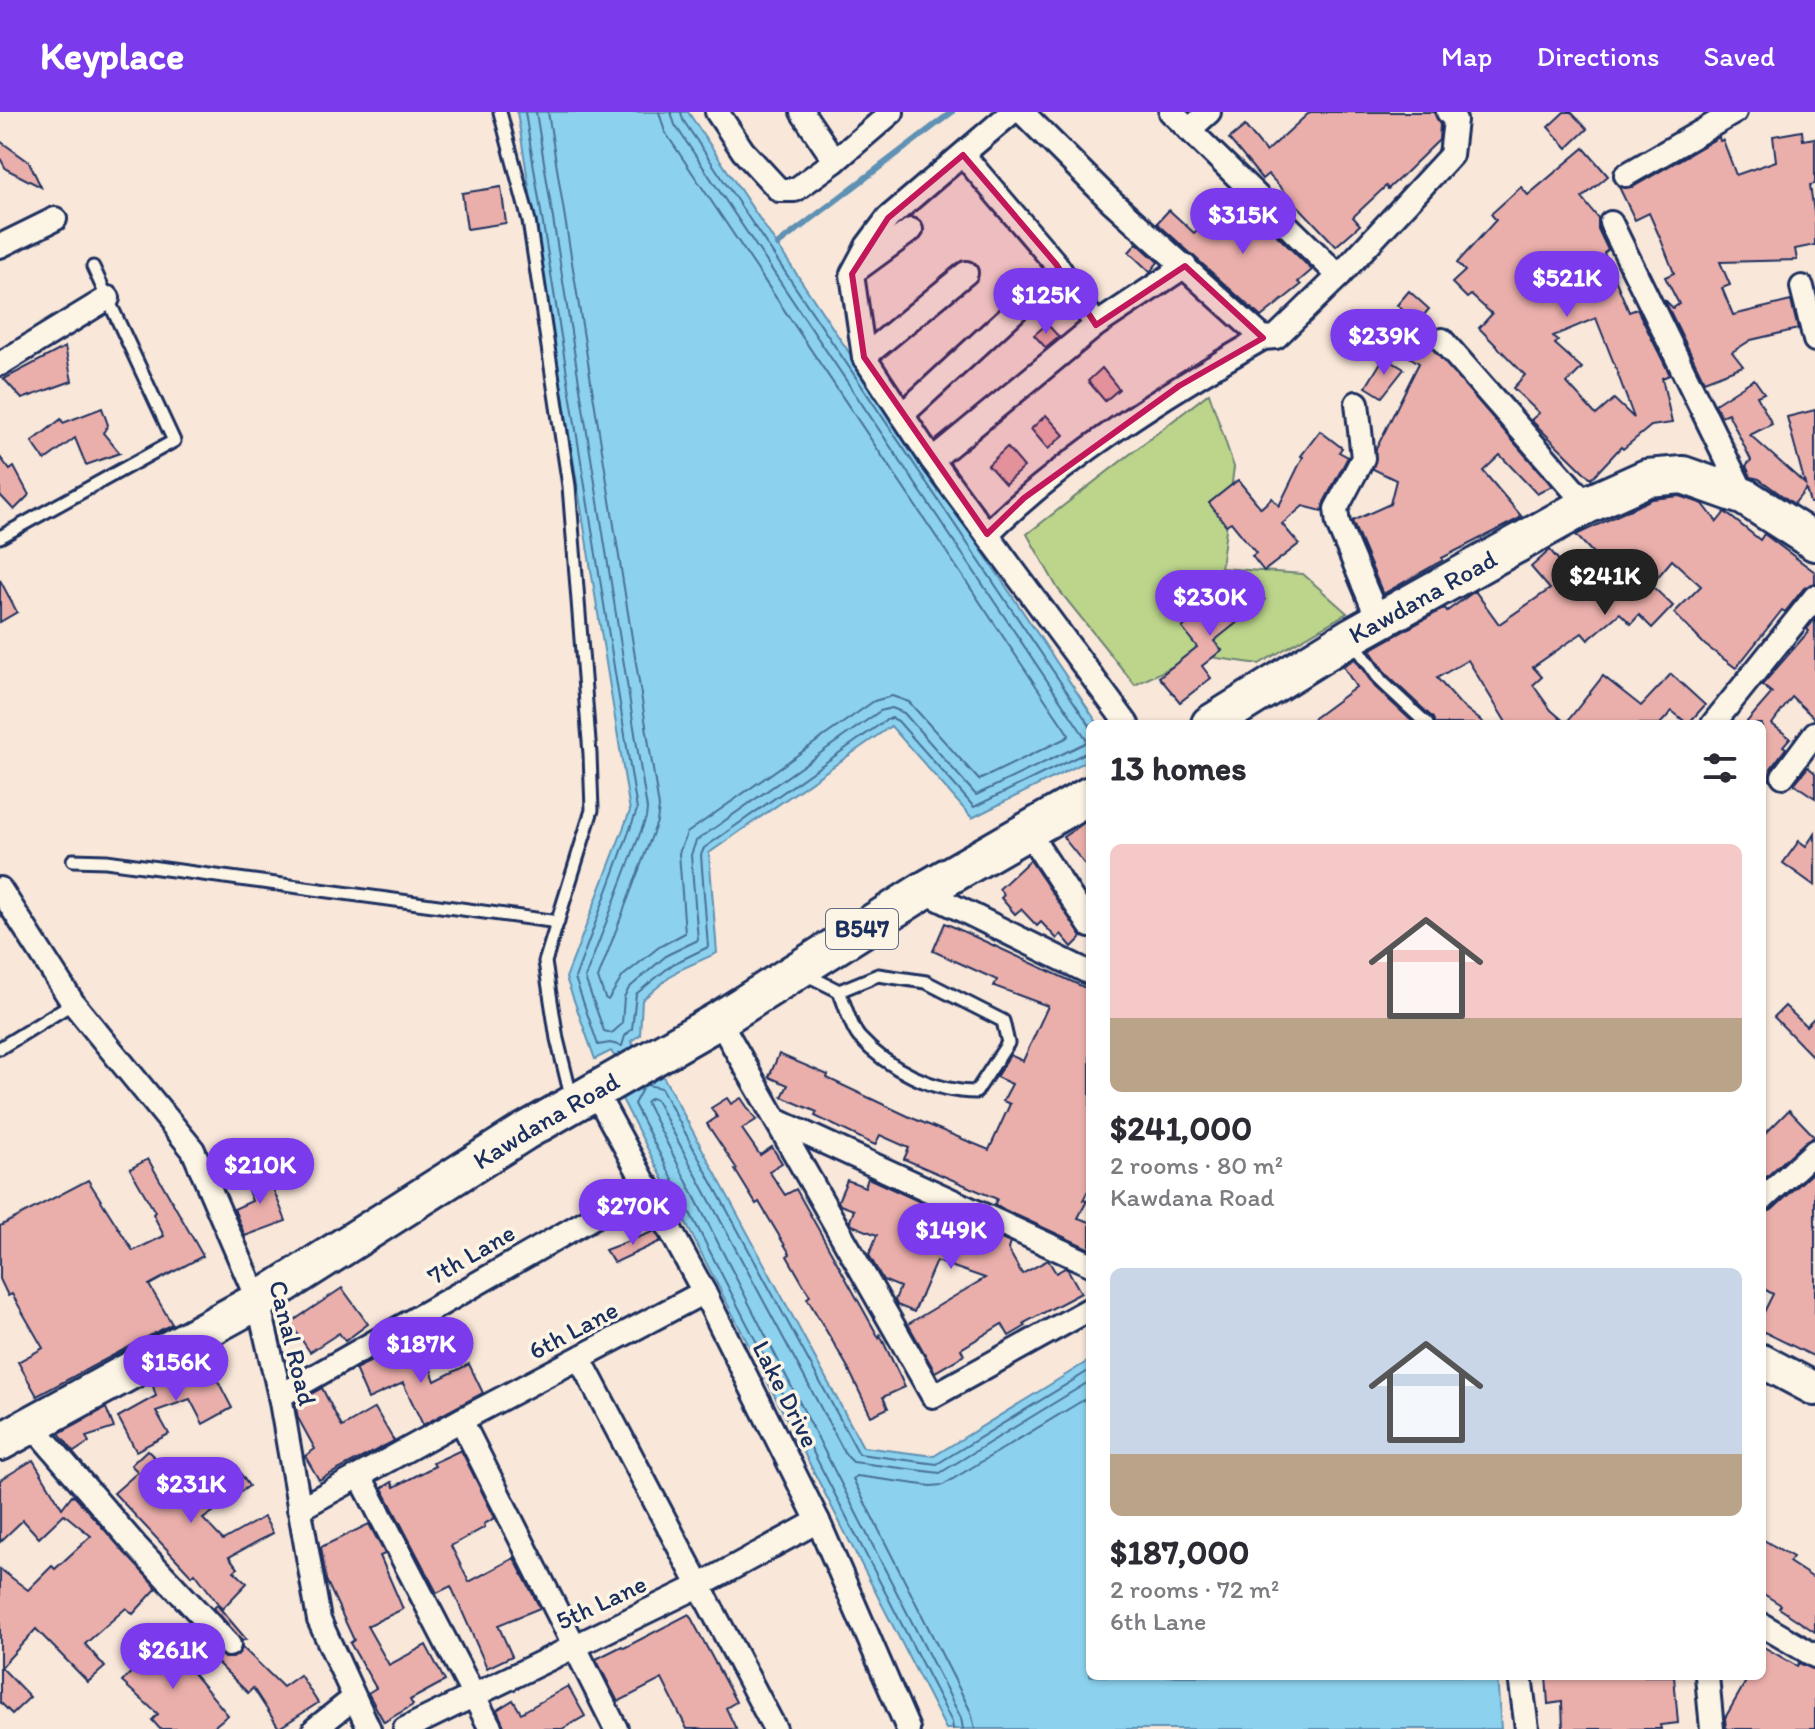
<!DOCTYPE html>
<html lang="en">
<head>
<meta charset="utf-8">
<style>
	:root { --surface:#fff; --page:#f2f2f3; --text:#2b2b33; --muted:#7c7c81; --accent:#7c3aed }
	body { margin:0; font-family:Itim,sans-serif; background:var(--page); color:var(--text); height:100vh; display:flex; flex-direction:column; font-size:30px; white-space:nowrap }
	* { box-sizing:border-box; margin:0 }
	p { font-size:26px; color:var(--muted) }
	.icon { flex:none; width:44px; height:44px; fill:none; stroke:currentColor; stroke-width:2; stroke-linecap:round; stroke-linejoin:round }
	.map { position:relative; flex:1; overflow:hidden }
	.drawer { position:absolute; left:1086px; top:608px; width:680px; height:960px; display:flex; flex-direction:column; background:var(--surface); border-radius:12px; box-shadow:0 2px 6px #0004 }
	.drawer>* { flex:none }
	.price { position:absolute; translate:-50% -68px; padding:0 18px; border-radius:28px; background:var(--accent); color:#fff; font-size:26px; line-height:52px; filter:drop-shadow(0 2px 4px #0008) }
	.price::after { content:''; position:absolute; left:50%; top:48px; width:24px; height:18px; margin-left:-12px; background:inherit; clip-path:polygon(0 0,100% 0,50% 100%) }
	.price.on { background:#222; color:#fff }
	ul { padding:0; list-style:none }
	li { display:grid; align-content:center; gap:16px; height:424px; padding:0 24px }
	li span { display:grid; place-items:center; height:248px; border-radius:12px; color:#555 }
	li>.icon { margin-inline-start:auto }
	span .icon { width:144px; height:144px; fill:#fffc; stroke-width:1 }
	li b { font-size:34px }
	h2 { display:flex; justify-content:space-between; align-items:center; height:96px; padding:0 24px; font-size:34px }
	header { display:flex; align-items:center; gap:48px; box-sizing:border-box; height:112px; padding:0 40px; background:var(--accent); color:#fff }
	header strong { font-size:38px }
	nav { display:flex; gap:44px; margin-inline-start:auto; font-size:28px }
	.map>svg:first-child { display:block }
</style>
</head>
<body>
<header>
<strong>Keyplace</strong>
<nav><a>Map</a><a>Directions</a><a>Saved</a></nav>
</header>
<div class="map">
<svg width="1815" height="1617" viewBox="0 0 1815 1617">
	<rect width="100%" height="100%" fill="#f9e7d9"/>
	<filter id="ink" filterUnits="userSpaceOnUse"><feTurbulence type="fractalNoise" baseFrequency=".0125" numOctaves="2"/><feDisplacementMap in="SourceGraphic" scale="16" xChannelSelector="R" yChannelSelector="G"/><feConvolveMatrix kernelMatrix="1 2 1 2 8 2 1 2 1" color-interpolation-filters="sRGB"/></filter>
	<g filter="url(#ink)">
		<path fill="#bcd58b" stroke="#6c8274" stroke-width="2" d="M1209,281L1234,355L1221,456L1303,462L1347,501L1259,552L1196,543L1135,573L1058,477L1027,422Z"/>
		<path fill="#8cd2ee" stroke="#5f91b4" stroke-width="2" d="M517,0H688L1098,612H1090V653L1087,649L972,706L891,614L709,741L717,841L677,859L642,888L640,923L631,929L652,966L663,964L863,1335L934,1344L1090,1248V1564H1497L1501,1617H946L622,987L635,976L611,939L595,947L566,866L630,699Z"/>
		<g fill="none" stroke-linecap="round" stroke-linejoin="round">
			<g stroke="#487098" stroke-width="2">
				<path d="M525,0L637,698L575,866L598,933L610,931L622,934L625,924L632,917L636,882L673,852L708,835L701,743L704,736L886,608L892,606L898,609L974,695L1083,642H1090"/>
				<path d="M536,0L647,697L646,706L585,866L604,919L612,921L622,912L624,885L629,876L667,843L698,828L691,743L696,729L880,599L892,596L904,601L976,683L1085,631L1087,628L675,13L671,0"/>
				<path d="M548,0L659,695L657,710L598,866L605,886L608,888L623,864L659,835L685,821L679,741L687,721L874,589L892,584L909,590L979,668L1066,626L1069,623L665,20L659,0"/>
				<path d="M681,0L683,8L1090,614"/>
				<path d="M647,973L661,976L859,1342L937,1352L1090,1258"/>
				<path d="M643,975L634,992L952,1610L953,1617"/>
				<path d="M963,1617L961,1606L646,990L651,986L656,988L846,1343L853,1350L940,1361L1090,1269"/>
				<path d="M975,1617L971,1600L853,1367L857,1364L931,1374L943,1373L1090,1284"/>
			</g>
			<path stroke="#5f91b4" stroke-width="6" d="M777,133L952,0"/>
		</g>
		<g fill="#ebafab" stroke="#1b2f5e" stroke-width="2" fill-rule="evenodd">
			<path d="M1310,0H1434L1440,13L1439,28L1402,64L1388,77L1386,74L1353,105L1360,113L1336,134L1268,62L1262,67L1229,27L1245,14L1266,40Z"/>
			<path d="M1564,0H1571L1587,17L1567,36L1548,15Z"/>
			<path d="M1802,19L1803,28L1815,26V72L1810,73L1815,107V133L1795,137L1797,148L1720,150L1730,173L1722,176L1733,203L1791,189L1798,217L1751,228L1732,240L1743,254L1704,269L1664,187L1673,196L1679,192L1665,165L1674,161L1661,128L1649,101L1635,108L1619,75H1633L1719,25L1720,29L1723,28L1736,63L1776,49L1773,24Z"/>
			<path d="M0,29L29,50L41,75L6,57L0,46Z"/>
			<path d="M1584,36L1608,64L1582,86L1598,106V117L1608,138L1604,141L1629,200L1637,197L1670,263L1662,266L1672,311L1651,314L1623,337L1621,335L1591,367L1531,308L1539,301L1513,276L1525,263L1479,216L1492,202L1471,183L1467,186L1452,171L1465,159L1457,151L1496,108L1491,102L1521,75L1528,83ZM1596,206L1613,249L1634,306L1614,287L1596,303L1567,271L1582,256L1555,232L1558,229L1553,224Z"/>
			<path d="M501,75L506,111L467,117L462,81Z"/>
			<path d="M1242,89L1312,158L1298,170L1301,173L1261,205L1157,111L1169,98L1194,121L1218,99L1225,107Z"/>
			<path d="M1137,131L1158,150L1150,160L1129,140Z"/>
			<path d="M1409,179L1429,197L1417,211L1397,193Z"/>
			<path d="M1047,212L1059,225L1046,236L1034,223Z"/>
			<path d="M1415,221L1429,232L1552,374L1537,382L1500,343L1483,359L1522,405L1442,446L1443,448L1383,482L1352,409L1390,392L1396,368L1373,357L1376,337L1419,251L1403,241Z"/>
			<path d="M65,235L72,269L22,287L4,267Z"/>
			<path d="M1384,245L1404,257L1382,285L1366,275Z"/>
			<path d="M1102,256L1119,277L1105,289L1088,269Z"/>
			<path d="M1754,267L1764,281L1757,284L1772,312L1750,323L1805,372L1787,305L1815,298V391H1810L1806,377L1794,392L1759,367L1751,365L1746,354L1751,348L1728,301L1721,304L1715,292Z"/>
			<path d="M102,296L108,313L103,321L120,341L86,353L75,326L45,348L32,330L61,307L63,311Z"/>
			<path d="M1046,303L1064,323L1048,337L1031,317Z"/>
			<path d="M1320,319L1342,336L1339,340L1348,345L1324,390L1322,399L1303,394L1282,412L1299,432L1264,459L1252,444L1256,441L1231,410L1226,413L1209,391L1238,368L1261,396L1272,386L1279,394L1303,345L1301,344Z"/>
			<path d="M1007,335L1024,355L1005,372L988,353Z"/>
			<path d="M0,345L10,358L14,355L29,383L14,398L0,383Z"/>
			<path d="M1680,384L1703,392L1717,410L1725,400L1760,428L1764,422L1815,460V471L1804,476L1785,500L1782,498L1736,556L1705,533L1674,501L1701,474L1672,448L1651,473L1673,494L1652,516L1639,503L1631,512L1620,501L1588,528L1582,521L1533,555L1542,565L1533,573L1551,598L1566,611L1603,564L1641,594L1671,562L1705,593L1688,612L1672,599L1660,612H1507L1468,548L1437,566L1460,592L1485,612H1435L1433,606L1387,563L1370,538L1445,496L1447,499L1475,479L1499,512L1550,477L1531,455L1550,438L1583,477L1607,456L1576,423L1652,387Z"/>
			<path d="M1246,465L1265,488L1214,529L1222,538L1202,554L1211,566L1180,590L1159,565L1197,535L1182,516Z"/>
			<path d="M0,468L17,500L0,510Z"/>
			<path d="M1815,507V607L1792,585L1772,612L1790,626L1783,634L1786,636L1771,656L1770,668L1762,662V612H1745L1772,581L1762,573L1809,519L1807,517Z"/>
			<path d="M1355,547L1375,575L1415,612H1306L1356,575L1343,554Z"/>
			<path d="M1808,655L1815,661V686L1794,672Z"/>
			<path d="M1090,707V759L1063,725Z"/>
			<path d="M1815,721V774L1783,751L1799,729L1806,734Z"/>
			<path d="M1030,748L1082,825L1072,835L1061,822L1057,827L1041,810L1037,814L1021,797L1015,802L1001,786L1004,783L999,777Z"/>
			<path d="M945,811L1090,878V1075L1083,1088L1087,1089L1078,1106L1090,1110V1137L994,1093L997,1087L904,1047L909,1036L880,1023L875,1033L815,1004L817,1000L782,985L788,973L769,965L779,942L828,963L827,966L912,1006L989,1038L1010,992L1003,989L1012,972L996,965L1010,943L1023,949L1048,894L994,874L997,868L933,839Z"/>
			<path d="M1785,894L1806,914L1815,905V947L1774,905Z"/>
			<path d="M727,986L731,992L741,986L756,1008L742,1017L760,1043L772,1035L782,1051L769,1059L785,1083L796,1077L879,1226L880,1223L905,1275L883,1285L888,1296L871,1304L847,1254L807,1186L810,1184L787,1144L790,1142L759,1090L756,1092L735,1058L737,1057L707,1012L717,1005L711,996Z"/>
			<path d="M1789,998L1815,1025L1806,1029L1762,1069V1025Z"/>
			<path d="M148,1047L203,1144L149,1173L172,1212L37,1284L18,1250L43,1236L12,1182L8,1184L0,1167V1114L88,1068L133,1139L164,1124L153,1102L155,1100L130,1057Z"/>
			<path d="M1815,1058V1245L1762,1219V1204L1773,1182L1762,1176V1102L1772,1098Z"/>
			<path d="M266,1059L286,1109L245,1124L234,1097L252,1089L244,1068Z"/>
			<path d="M868,1066L1010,1131L1008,1137L1022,1162L1048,1148L1056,1161L1065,1156L1068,1158L1081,1181L1024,1211L1026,1214L1009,1224L1002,1212L961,1237L964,1243L935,1260L908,1212L985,1166L936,1149L914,1200L897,1193L895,1188L900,1175L883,1168L869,1143L877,1123L852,1113L850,1109L854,1098L840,1093L838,1089L847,1068L865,1075Z"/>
			<path d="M655,1119L661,1129L614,1151L605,1138Z"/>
			<path d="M342,1176L368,1212L345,1229L339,1221L310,1240L290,1211Z"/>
			<path d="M386,1242L392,1255L426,1243L435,1269L469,1252L483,1281L423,1313L403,1271L368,1287L355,1257Z"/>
			<path d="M206,1246L232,1296L203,1312L190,1287L156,1299L169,1322L136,1339L118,1305L156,1284L152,1271L176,1258L177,1261Z"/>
			<path d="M322,1276L342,1315L375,1296L394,1329L319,1368L305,1344L315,1337L298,1306L295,1291Z"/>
			<path d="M106,1296L114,1316L86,1325L89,1330L74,1340L59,1321Z"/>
			<path d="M147,1338L200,1390L240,1361L249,1374L203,1407L223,1428L264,1405L273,1421L229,1445L238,1456L234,1459L247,1471L222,1497L195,1461L192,1464L114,1381L138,1360L131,1353Z"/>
			<path d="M461,1338L495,1406L484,1412L485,1415L451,1434L469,1470L514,1446L540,1496L498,1513L512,1544L487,1556L451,1474L437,1481L382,1376L392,1370L394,1375L435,1354L433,1351Z"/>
			<path d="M33,1348L62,1396L72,1383L76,1386L157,1476L133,1502L126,1496L85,1532L105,1555L88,1570L36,1517L1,1555L30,1585L12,1602L0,1590V1457L28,1478L52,1454L55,1457L91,1424L64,1402L39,1426L23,1408L0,1430V1368Z"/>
			<path d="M369,1412L385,1442L380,1444L403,1497L367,1514L389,1553L426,1533L445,1569L410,1588L413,1593L384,1610L368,1581L376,1576L350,1531L354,1528L326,1468L321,1435Z"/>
			<path d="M1762,1427L1793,1445L1789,1450L1815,1467V1520L1779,1496L1781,1493L1762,1481Z"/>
			<path d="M217,1493L246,1527L242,1529L214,1496Z"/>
			<path d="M689,1502L736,1590L726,1596L736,1617H687L662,1567L618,1590L596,1547L622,1534L624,1536Z"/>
			<path d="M193,1515L224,1546H233L243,1536L283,1575L300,1563L318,1591L279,1616L253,1576L248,1581L186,1520Z"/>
			<path d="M162,1524L228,1603L211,1617H160L152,1608L158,1602L122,1570L147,1543L145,1540Z"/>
			<path d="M1762,1534L1797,1554L1799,1551L1815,1558V1617H1726L1725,1606L1749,1564H1762Z"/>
			<path d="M1546,1564H1674L1678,1611L1660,1613L1661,1617H1563L1562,1590L1548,1592Z"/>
			<path d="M568,1574L585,1604L562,1617H505L497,1598L513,1588L521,1601Z"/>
		</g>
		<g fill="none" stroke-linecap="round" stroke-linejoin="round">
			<defs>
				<g id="lane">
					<path d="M500,0L529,109L569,374L590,642L592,698L545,850L557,927L572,988"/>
					<path d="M0,425L174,329L93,155"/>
					<path d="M1353,529L1381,569L1427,612"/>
					<path d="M73,748L106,749L558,810"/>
					<path d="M805,862L839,879C845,892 850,914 859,925C888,957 934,980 976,980L1008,931L1003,909L926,870L878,863L839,879"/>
					<path d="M0,936L73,891"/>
				</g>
				<g id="street">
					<path d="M717,0L743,39L779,78H795L835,49L892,0"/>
					<path d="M802,0L835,49"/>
					<path d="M1012,0L888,106L867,134L852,162L864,245L932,348L1127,612"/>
					<path d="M1022,0L1108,86L1263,226"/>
					<path d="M1171,0L1339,164"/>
					<path d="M1189,18L1209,0"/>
					<path d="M963,43L1056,152L1096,213"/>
					<path d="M1626,63L1735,0"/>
					<path d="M1611,111L1745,385"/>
					<path d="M0,134L55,107"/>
					<path d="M859,156L911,118"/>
					<path d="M1802,175L1815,228"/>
					<path d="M1442,228L1587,393"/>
					<path d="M864,245L966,161"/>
					<path d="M0,252L108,186"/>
					<path d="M1357,291L1363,346L1336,397L1338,412L1379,509"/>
					<path d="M902,303L1016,198"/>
					<path d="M932,348L1096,213L1185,154"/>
					<path d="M987,422C1065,345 1167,281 1263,226L1276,225L1339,164L1451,43L1455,8L1448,0"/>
					<path d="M1713,612L1815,485"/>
					<path d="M1783,664L1815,621"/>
					<path d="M1028,720L1090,814"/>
					<path d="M0,777L73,891L193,1038L258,1189L280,1284L319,1508L369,1617"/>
					<path d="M923,779L1090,861"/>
					<path d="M719,908L933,1284L1090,1197"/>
					<path d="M596,981L704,1180L818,1409L908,1617"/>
					<path d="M778,1009L1090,1152"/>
					<path d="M1762,1088L1815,1039"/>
					<path d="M580,1247L775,1617"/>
					<path d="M280,1284L648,1074"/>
					<path d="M461,1308L616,1617"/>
					<path d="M31,1312L135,1433L229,1533"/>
					<path d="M360,1364L491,1617"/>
					<path d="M299,1397L461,1308L704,1180"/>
					<path d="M1762,1513L1815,1544"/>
					<path d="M1520,1564L1527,1617"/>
					<path d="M1707,1564L1712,1617"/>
					<path d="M315,1617L354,1586"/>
					<path d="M405,1617L701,1473L818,1409"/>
				</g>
				<path id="secondary" d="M1762,1249L1815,1277"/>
				<g id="primary">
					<path id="s1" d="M1210,612L1350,525L1587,393L1647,366L1683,363L1745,385L1815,430"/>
					<path id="s2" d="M0,1330L258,1189L524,1020L719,908L923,779L1090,683"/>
				</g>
			</defs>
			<use href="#lane" stroke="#1b2f5e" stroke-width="17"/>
			<use href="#street" stroke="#1b2f5e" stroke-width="28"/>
			<use href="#secondary" stroke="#1b2f5e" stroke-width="38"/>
			<use href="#primary" stroke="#1b2f5e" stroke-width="42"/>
			<use href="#lane" stroke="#fcf5e5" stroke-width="11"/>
			<use href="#street" stroke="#fcf5e5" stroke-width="22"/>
			<use href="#secondary" stroke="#fcf5e5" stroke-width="32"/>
			<use href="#primary" stroke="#fcf5e5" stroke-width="36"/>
		</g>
	</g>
	<path fill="#c2185b" fill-opacity="0.2" stroke="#c2185b" stroke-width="6" stroke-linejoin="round" d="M963,43L1056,152L1096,213L1185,154L1263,226L1179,274L1024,386L987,422L864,245L852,162L888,106Z"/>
	<g text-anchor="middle" stroke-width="7" stroke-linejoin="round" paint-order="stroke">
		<rect fill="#fcf5e5" stroke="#5e6a86" stroke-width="2" x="826" y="797" width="72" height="40" rx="6"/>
		<g font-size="24" font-weight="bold" fill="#1b2f5e">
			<text x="862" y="825">B547</text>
		</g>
		<g font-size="26" fill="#1b2f5e" stroke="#fcf5e5">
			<text dy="9" stroke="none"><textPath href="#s1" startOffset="248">Kawdana Road</textPath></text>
			<text dy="9" stroke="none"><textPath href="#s2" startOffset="634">Kawdana Road</textPath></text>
			<text transform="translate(471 1142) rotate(-30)" y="9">7th Lane</text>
			<text transform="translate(573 1218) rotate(-28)" y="9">6th Lane</text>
			<text transform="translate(293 1231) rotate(76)" y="9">Canal Road</text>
			<text transform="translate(786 1282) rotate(63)" y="9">Lake Drive</text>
			<text transform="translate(601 1490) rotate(-25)" y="9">5th Lane</text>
		</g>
	</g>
</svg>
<b class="price" style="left:1243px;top:144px">$315K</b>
<b class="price" style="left:1567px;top:207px">$521K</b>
<b class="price" style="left:1046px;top:224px">$125K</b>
<b class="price" style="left:1384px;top:265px">$239K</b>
<b class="price on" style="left:1605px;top:505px">$241K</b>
<b class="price" style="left:1210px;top:526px">$230K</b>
<b class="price" style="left:260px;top:1094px">$210K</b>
<b class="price" style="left:633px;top:1135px">$270K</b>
<b class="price" style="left:951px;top:1159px">$149K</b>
<b class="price" style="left:421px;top:1273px">$187K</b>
<b class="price" style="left:176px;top:1291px">$156K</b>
<b class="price" style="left:191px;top:1413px">$231K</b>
<b class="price" style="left:173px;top:1579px">$261K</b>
<section class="drawer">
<h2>13 homes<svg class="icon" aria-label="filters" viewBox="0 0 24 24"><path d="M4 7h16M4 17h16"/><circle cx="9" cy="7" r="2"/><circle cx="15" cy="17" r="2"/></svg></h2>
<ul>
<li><span style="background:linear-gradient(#f6c9c9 70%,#b9a48a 0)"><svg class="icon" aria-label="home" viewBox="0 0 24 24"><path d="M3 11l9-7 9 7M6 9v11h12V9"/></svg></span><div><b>$241,000</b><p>2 rooms · 80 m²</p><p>Kawdana Road</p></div></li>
<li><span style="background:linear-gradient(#c9d6e8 75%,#b9a48a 0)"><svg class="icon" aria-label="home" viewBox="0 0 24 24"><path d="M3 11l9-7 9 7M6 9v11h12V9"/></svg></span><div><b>$187,000</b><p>2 rooms · 72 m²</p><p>6th Lane</p></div></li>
</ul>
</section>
</div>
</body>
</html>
